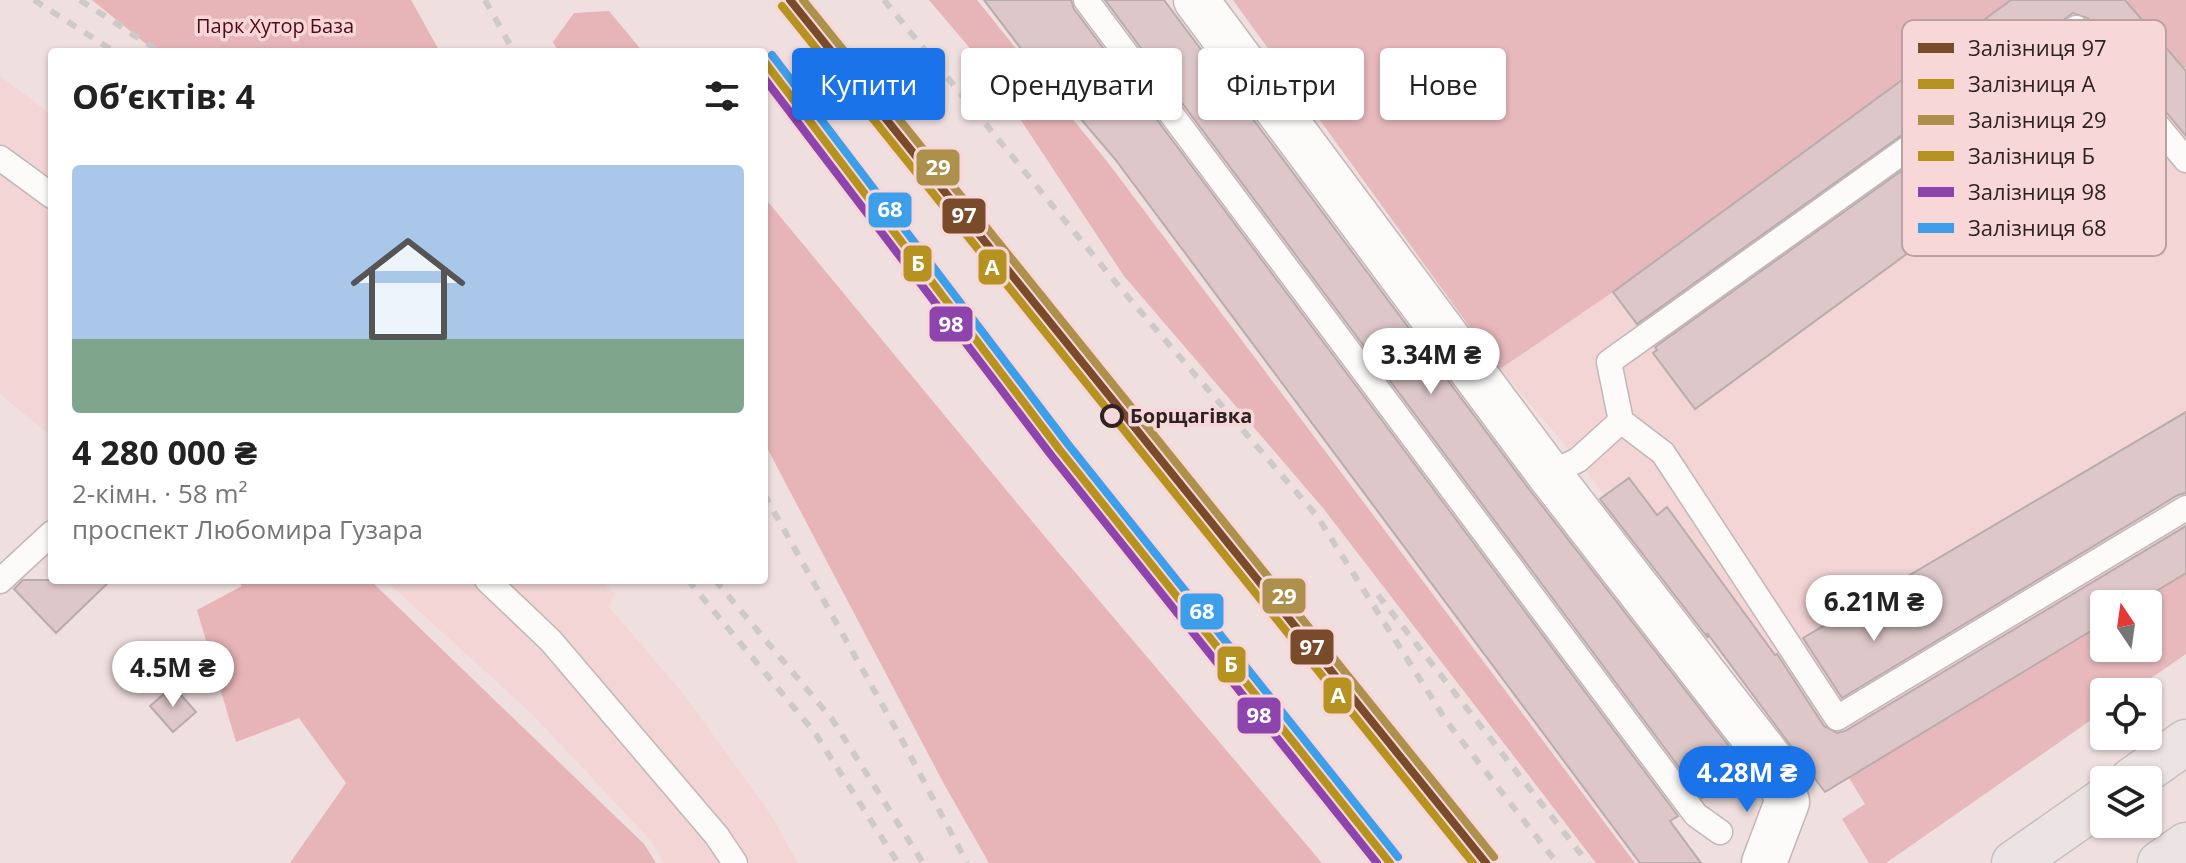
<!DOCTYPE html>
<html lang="uk">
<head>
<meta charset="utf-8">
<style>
	:root { --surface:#fff; --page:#f2f2f2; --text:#222; --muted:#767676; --line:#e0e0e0; --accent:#1a73e8 }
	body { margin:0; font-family:"Open Sans",sans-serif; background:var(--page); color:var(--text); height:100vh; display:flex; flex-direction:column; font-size:30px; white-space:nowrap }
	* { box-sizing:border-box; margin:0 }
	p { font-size:26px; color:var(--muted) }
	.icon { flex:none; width:44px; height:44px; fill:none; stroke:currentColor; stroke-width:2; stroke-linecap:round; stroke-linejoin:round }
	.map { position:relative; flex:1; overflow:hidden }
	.side { position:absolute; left:48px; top:48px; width:720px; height:536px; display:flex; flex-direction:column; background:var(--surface); border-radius:8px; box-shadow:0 2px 6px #0004 }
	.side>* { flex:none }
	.top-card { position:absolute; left:792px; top:48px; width:760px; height:72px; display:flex; gap:16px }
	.needle { width:52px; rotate:347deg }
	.controls { position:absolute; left:2090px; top:590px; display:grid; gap:16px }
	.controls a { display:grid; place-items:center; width:72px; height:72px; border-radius:8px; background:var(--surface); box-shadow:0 2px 6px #0004; font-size:40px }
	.price { position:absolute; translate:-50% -68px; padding:0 18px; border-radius:28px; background:#fff; color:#222; font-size:26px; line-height:52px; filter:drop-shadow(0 2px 4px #0008) }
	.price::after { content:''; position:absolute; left:50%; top:48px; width:24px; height:18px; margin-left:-12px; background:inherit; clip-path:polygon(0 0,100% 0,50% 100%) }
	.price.on { background:var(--accent); color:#fff }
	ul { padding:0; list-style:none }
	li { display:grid; align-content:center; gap:16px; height:424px; padding:0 24px }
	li+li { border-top:2px solid var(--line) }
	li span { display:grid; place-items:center; height:248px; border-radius:8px; color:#555 }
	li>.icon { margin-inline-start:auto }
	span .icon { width:144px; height:144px; fill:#fffc; stroke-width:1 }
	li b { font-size:34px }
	h2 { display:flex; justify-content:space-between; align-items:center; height:96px; padding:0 24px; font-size:34px }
	.chip { padding:0 28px; border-radius:8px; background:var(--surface); box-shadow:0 2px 6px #0004; font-size:28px; line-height:72px }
	.chip.on { background:var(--accent); color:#fff }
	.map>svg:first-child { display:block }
</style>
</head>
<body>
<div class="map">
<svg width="2186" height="863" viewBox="0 0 2186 863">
	<rect width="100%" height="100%" fill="#f0dfdf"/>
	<g fill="#f3d5d6">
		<path d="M2011,0H2125L2186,71V573L2135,604H2104V623L1825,792L1578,460L1500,369L1613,292Z"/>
		<path d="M0,76L52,115V437L0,394Z"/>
		<path d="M385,580H600L615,594L608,606L682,692L769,812L798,863H664L651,841L533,715Z"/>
	</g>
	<g fill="#e7b9bc">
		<path d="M1233,0H2011L1613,292L1500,369Z"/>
		<path d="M2125,0H2186V67L2184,69Z"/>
		<path d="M2186,573V654L2131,692H2104V711L1886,863H1869L1842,819L1865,804L1849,778L2104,623V648H2148V604H2135Z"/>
	</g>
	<g fill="#e7b4b7">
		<path d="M92,0H411L440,52H156Z"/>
		<path d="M929,0H977L1109,164L1635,863H1596L1323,508L1124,276L985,66Z"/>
		<path d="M609,11L643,52H559L553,42L574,13Z"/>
		<path d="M764,197L1046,538L1322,863H989L944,784L764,442Z"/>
		<path d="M238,580H370L644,844L656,863H290L346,783L299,718L236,742L197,610L242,586Z"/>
	</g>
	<g fill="#dec7c8" stroke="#b9acac" stroke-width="2">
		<path d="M984,0H1071L1074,9L1678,816L1670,821L1701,863H1640L1115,159L1022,50Z"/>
		<path d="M1105,0H1164L1529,489L1728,745L1733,774L1702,798Z"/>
		<path d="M2011,0H2125L2186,71V136L2088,18L2073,13L1637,324L1613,292Z"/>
		<path d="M2073,48L2117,100L1695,409L1653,353L1657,350L1655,347Z"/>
		<path d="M2186,412V493L2178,495L1842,698L1803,638Z"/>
		<path d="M1629,478L1657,515L1667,507L1775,655L1777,654L1824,726L1837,733L1845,731L2186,526V573L2135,604H2104V623L1825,792L1707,633L1708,638L1600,499Z"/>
		<path d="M23,580H111L56,633L14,589Z"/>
		<path d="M173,686L196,712L173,732L150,706Z"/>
	</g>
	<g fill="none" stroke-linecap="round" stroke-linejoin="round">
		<defs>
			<g id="service">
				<path d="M1086,0L1696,815L1720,832"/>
				<path d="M0,158L52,196"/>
				<path d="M2186,160L2076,28L1609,362L1621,421L1663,453L1837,718L2186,508"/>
				<path d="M1549,474L1578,460L1621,421"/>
				<path d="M487,580L551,641L717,836L735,863"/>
				<path d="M0,581L52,533"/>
			</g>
			<path id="minor" d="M1196,0L1549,474L1778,769L1787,802L1764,863"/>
			<g id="primary">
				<path d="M2132,780L2186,742"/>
				<path d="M2014,863L2104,800"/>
				<path d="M2160,863L2186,845"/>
			</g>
		</defs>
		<use href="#service" stroke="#c3b6b6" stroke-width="27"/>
		<use href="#minor" stroke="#c3b6b6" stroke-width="47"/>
		<use href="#primary" stroke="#c8bfc0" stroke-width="47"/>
		<use href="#service" stroke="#fdfafa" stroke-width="24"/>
		<use href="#minor" stroke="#fdfafa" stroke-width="44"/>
		<use href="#primary" stroke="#ece3e4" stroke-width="44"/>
		<g stroke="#cecaca" stroke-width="6" stroke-dasharray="10 10" stroke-linecap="butt">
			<path d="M34,0L115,52"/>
			<path d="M80,0L160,52"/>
			<path d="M485,0L514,52"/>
			<path d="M884,0L1116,283L1317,516L1447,722L1557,863"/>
			<path d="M764,494L902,740L967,863"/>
			<path d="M688,580L815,733L898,863"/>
			<path d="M715,580L832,719L923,863"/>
			<path d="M1378,595L1588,863"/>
		</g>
		<defs>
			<path id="rail-1" d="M790,0L1486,863"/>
			<path id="rail-2" d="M782,6L1473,863"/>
			<path id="rail-3" d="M803,0L1494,857"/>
			<path id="rail-4" d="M764,61L1059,449L1390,863"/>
			<path id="rail-5" d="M764,78L1051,455L1377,863"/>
			<path id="rail-6" d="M772,55L1067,443L1398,857"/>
		</defs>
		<use href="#rail-1" stroke="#f8d7d9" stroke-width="14"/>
		<use href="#rail-2" stroke="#f8d7d9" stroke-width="14"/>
		<use href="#rail-3" stroke="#f8d7d9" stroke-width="14"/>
		<use href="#rail-4" stroke="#f8d7d9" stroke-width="14"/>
		<use href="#rail-5" stroke="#f8d7d9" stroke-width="14"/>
		<use href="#rail-6" stroke="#f8d7d9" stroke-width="14"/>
		<use href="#rail-1" stroke="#7a4b2a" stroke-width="8"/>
		<use href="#rail-2" stroke="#b69220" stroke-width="8"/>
		<use href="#rail-3" stroke="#ac904b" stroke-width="8"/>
		<use href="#rail-4" stroke="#b69220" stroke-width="8"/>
		<use href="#rail-5" stroke="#8e44ad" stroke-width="8"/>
		<use href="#rail-6" stroke="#3d9eea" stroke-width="8"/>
	</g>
	<circle fill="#f8d7d9" stroke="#2f2223" stroke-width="4" cx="1112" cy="416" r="10"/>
	<g text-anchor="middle" stroke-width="7" stroke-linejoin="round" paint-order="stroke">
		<g font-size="20" fill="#51091a" stroke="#f8d7d9">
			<text x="275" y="33">Парк Хутор База</text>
		</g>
		<g font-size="20" font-weight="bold" fill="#2f2223" stroke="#f8d7d9" text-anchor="start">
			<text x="1130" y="423">Борщагівка</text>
		</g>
	</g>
	<rect x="1902" y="20" width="264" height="236" rx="12" fill="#f8d7d9" stroke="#bca1a2" stroke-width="2"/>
	<rect x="1918" y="43" width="36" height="10" fill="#7a4b2a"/>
	<rect x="1918" y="79" width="36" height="10" fill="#b69220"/>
	<rect x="1918" y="115" width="36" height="10" fill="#ac904b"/>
	<rect x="1918" y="151" width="36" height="10" fill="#b69220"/>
	<rect x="1918" y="187" width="36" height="10" fill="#8e44ad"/>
	<rect x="1918" y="223" width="36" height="10" fill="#3d9eea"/>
	<g font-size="22" fill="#2f2223">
		<text x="1968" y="56">Залізниця 97</text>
		<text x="1968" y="92">Залізниця A</text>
		<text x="1968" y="128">Залізниця 29</text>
		<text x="1968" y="164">Залізниця Б</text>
		<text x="1968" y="200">Залізниця 98</text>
		<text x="1968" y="236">Залізниця 68</text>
	</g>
	<g stroke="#f8d7d9" stroke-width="3">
		<rect x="915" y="148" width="46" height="39" rx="8" fill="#ac904b"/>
		<rect x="867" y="191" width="46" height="38" rx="8" fill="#3d9eea"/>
		<rect x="941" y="197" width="46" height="38" rx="8" fill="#7a4b2a"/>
		<rect x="902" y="244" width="31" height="39" rx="8" fill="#b69220"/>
		<rect x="977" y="248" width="31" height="38" rx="8" fill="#b69220"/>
		<rect x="928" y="305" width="46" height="38" rx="8" fill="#8e44ad"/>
		<rect x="1261" y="577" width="46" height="38" rx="8" fill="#ac904b"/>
		<rect x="1179" y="592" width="46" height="39" rx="8" fill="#3d9eea"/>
		<rect x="1289" y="628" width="46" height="38" rx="8" fill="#7a4b2a"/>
		<rect x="1216" y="645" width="31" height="39" rx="8" fill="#b69220"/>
		<rect x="1322" y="676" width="31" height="39" rx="8" fill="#b69220"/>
		<rect x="1236" y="696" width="46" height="39" rx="8" fill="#8e44ad"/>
	</g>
	<g font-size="22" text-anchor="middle" font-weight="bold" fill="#fff">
		<text x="938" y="175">29</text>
		<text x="890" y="217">68</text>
		<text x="964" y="223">97</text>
		<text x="918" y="271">Б</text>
		<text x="992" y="275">A</text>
		<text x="951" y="332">98</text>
		<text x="1284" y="604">29</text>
		<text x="1202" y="619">68</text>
		<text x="1312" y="655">97</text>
		<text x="1231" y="672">Б</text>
		<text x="1338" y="703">A</text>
		<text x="1259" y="723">98</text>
	</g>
</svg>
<div class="controls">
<a><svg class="needle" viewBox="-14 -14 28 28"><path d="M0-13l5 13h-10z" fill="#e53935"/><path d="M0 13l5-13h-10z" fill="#767676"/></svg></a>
<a><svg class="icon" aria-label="locate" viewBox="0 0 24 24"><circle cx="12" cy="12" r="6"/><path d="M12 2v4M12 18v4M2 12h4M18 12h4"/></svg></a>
<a><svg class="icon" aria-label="layers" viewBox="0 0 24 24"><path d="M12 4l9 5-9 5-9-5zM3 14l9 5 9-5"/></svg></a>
</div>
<b class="price" style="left:1431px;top:396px">3.34M ₴</b>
<b class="price" style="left:1874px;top:643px">6.21M ₴</b>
<b class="price" style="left:173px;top:709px">4.5M ₴</b>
<b class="price on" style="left:1747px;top:814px">4.28M ₴</b>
<div class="top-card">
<a class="chip on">Купити</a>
<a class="chip">Орендувати</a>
<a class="chip">Фільтри</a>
<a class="chip">Нове</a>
</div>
<section class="side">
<h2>Об’єктів: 4<svg class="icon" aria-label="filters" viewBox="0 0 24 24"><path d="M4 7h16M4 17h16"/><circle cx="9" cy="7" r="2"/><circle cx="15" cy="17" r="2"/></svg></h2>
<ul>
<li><span style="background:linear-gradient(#a9c7e8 70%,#7fa58c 0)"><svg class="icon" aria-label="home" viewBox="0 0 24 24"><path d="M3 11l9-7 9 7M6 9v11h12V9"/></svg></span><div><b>4 280 000 ₴</b><p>2-кімн. · 58 m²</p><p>проспект Любомира Гузара</p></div></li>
</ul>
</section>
</div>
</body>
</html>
